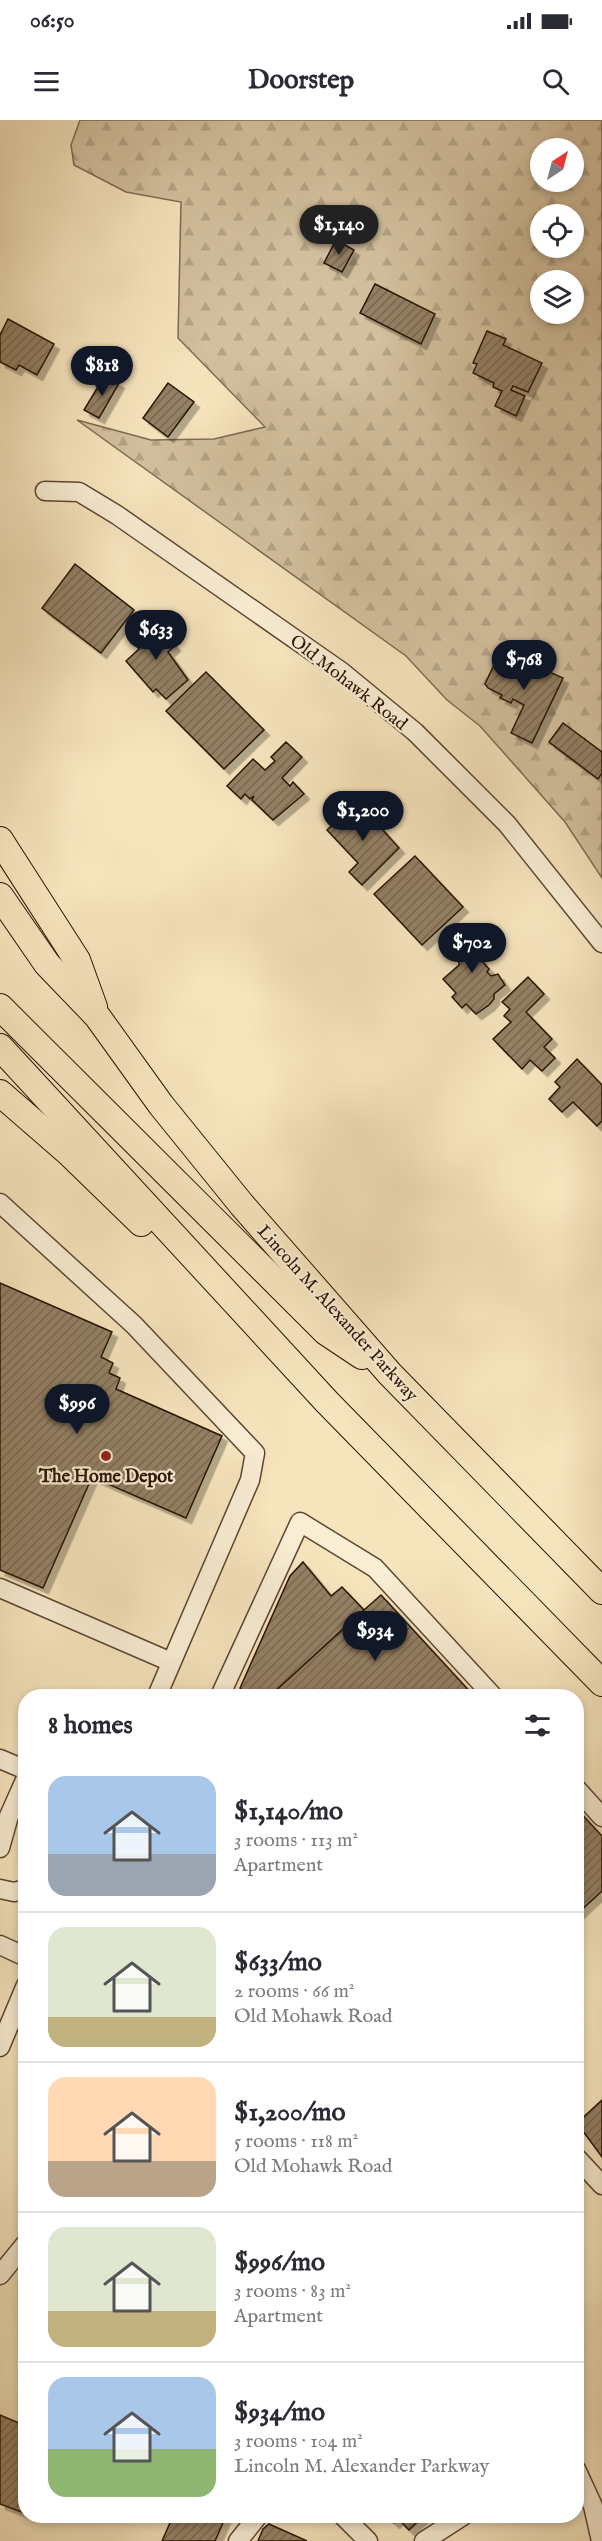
<!DOCTYPE html>
<html lang="en">
<head>
<meta charset="utf-8">
<style>
	:root { --surface:#fff; --page:#f2f2f3; --text:#2b2b33; --muted:#7c7c81; --line:#e1e1e2; --accent:#111827 }
	body { margin:0; font-family:"IM FELL English",serif; background:var(--page); color:var(--text); height:100vh; display:flex; flex-direction:column; font-size:22px; white-space:nowrap }
	* { box-sizing:border-box; margin:0 }
	p { font-size:20px; color:var(--muted) }
	.icon { flex:none; width:33px; height:33px; fill:none; stroke:currentColor; stroke-width:2; stroke-linecap:round; stroke-linejoin:round }
	.map { position:relative; flex:1; overflow:hidden }
	.side { position:absolute; left:18px; top:1569px; width:566px; height:834px; display:flex; flex-direction:column; background:var(--surface); border-radius:24px; box-shadow:0 3px 9px #0003 }
	.side>* { flex:none }
	.needle { width:39px; rotate:36deg }
	.controls { position:absolute; left:530px; top:18px; display:grid; gap:12px }
	.controls a { display:grid; place-items:center; width:54px; height:54px; border-radius:50%; background:var(--surface); box-shadow:0 3px 9px #0003; font-size:30px }
	.price { position:absolute; translate:-50% -51px; padding:0 14px; border-radius:21px; background:var(--accent); color:#fff; font-size:20px; line-height:39px; filter:drop-shadow(0 2px 3px #0008) }
	.price::after { content:''; position:absolute; left:50%; top:36px; width:18px; height:14px; margin-left:-9px; background:inherit; clip-path:polygon(0 0,100% 0,50% 100%) }
	.price.selected { background:#222; color:#fff }
	ul { padding:0; list-style:none }
	li { display:flex; align-items:center; gap:18px; height:150px; padding:0 30px }
	li+li { border-top:2px solid var(--line) }
	li span { display:grid; place-items:center; flex:none; width:168px; height:120px; border-radius:18px; color:#555 }
	li>.icon { margin-inline-start:auto }
	span .icon { width:72px; height:72px; fill:#fffc; stroke-width:1 }
	li b { font-size:26px }
	h2 { display:flex; justify-content:space-between; align-items:center; height:72px; padding:0 30px; font-size:26px }
	.status { display:flex; justify-content:space-between; align-items:center; height:42px; padding:0 30px; background:var(--surface); direction:ltr }
	.status svg { height:16px; fill:currentColor }
	header { display:flex; justify-content:space-between; align-items:center; height:78px; padding:0 30px; background:var(--surface); font-size:27px; font-weight:800 }
	.map>svg:first-child { display:block }
</style>
</head>
<body>
<div class="status"><b>06:50</b><svg viewBox="0 0 49 12"><path d="M0 12V9h3v3zM5 12V6h3v6zM10 12V3h3v9zM15 12V0h3v12zM26 1h20v11H26zM47 4h2v5h-2z"/></svg></div>
<header><svg class="icon" aria-label="menu" viewBox="0 0 24 24"><path d="M4 6h16M4 12h16M4 18h16"/></svg>Doorstep<svg class="icon" aria-label="search" viewBox="0 0 24 24"><circle cx="10" cy="10" r="6"/><path d="M15 15l6 6"/></svg></header>
<div class="map">
<svg width="602" height="2421" viewBox="0 0 602 2421">
	<defs>
		<pattern id="forest-firs" width="22" height="20" patternUnits="userSpaceOnUse" patternTransform="scale(1.5)"><rect width="22" height="20" fill="#d3c09e"/><path d="M5 1l3.5 6h-7zM16 11l3.5 6h-7z" fill="#b5a487"/></pattern>
		<pattern id="building-hatch" width="6" height="6" patternUnits="userSpaceOnUse" patternTransform="scale(1.5)"><rect width="6" height="6" fill="#948065"/><path d="M-1 1l2-2M0 6l6-6M5 7l2-2" fill="none" stroke="#796851"/></pattern>
		<filter id="shadow"><feDropShadow dx="5.5" dy="5.5" stdDeviation="0" flood-color="#0004"/></filter>
	</defs>
	<rect width="100%" height="100%" fill="#f6e4bd"/>
	<filter id="stains"><feTurbulence type="fractalNoise" baseFrequency=".00333" numOctaves="4"/><feColorMatrix values="0 0 0 0 .2 0 0 0 0 .09 0 0 0 0 .02 0 0 0 .5 -.17"/></filter>
	<radialGradient id="worn" r=".72"><stop offset=".6" stop-color="#630" stop-opacity="0"/><stop offset="1" stop-color="#630" stop-opacity=".3"/></radialGradient>
	<path fill="url(#forest-firs)" stroke="#7e6a52" stroke-width="1.5" fill-rule="evenodd" d="M80,0H602V758L565,702L480,606L447,580L406,536L77,300L151,320L214,319L265,307L178,218L181,82L126,72L74,45L71,25ZM540,28H573V62H540ZM540,94H573V128H540ZM540,160H573V194H540Z"/>
	<g fill="url(#building-hatch)" stroke="#291305" stroke-width="1.5" filter="url(#shadow)">
		<path d="M336,120L354,130L342,152L324,143Z"/>
		<path d="M375,164L435,194L421,224L360,193Z"/>
		<path d="M8,199L54,224L37,255L19,245L16,250L0,242V215Z"/>
		<path d="M487,211L506,219L503,225L542,243L528,272L513,266L511,270L525,276L516,296L495,286L502,271L493,267L494,263L473,253L477,244L473,243Z"/>
		<path d="M105,255L119,263L99,298L84,290Z"/>
		<path d="M168,263L194,282L168,317L143,298Z"/>
		<path d="M75,444L134,490L101,533L42,488Z"/>
		<path d="M153,500L175,526L168,532L188,560L166,579L156,569L153,572L126,541L139,529L131,519Z"/>
		<path d="M501,530L563,558L532,623L511,613L524,585L513,579L511,583L500,578L502,575L488,568L485,564Z"/>
		<path d="M206,552L264,610L224,649L166,591Z"/>
		<path d="M563,603L602,632V653L598,659L549,622Z"/>
		<path d="M286,622L302,637L282,658L290,666L293,662L304,674L273,700L252,680L254,676L250,679L245,674L241,679L227,666L253,639L265,650L275,641L271,637Z"/>
		<path d="M357,681L399,728L362,765L349,752L358,743L327,710Z"/>
		<path d="M415,736L463,787L422,825L374,774Z"/>
		<path d="M458,808H477V817H480L481,840L489,849L487,852L491,856L498,854L505,865L494,874V879L489,885L476,894L466,884L462,888L452,877L456,873L443,859L459,845Z"/>
		<path d="M528,857L544,874L526,892L552,919L544,927L555,938L542,951L530,940L522,949L493,919L511,902L504,896L510,889L502,882Z"/>
		<path d="M577,939L602,965V1001L597,1006L573,982L562,992L549,979L560,967L555,962Z"/>
		<path d="M0,1163L112,1212L101,1237L113,1243L109,1253L120,1258L116,1269L222,1316L186,1398L92,1357L43,1468L0,1450Z"/>
		<path d="M303,1442L331,1476L342,1467L364,1490L270,1576H247L240,1568L290,1456Z"/>
		<path d="M381,1475L474,1576H270L364,1490Z"/>
		<path d="M576,1688L602,1716V1771L576,1795Z"/>
		<path d="M602,1980V2037L577,2003Z"/>
		<path d="M0,2295L26,2306L24,2393L0,2384Z"/>
		<path d="M173,2396H226L215,2421H162Z"/>
		<path d="M387,2396H424L409,2410L398,2399L394,2403Z"/>
		<path d="M269,2404L307,2421H258L263,2409Z"/>
	</g>
	<g fill="none" stroke-linecap="round" stroke-linejoin="round">
		<defs>
			<g id="minor">
				<path d="M45,371L79,372L117,395L342,552L415,612L507,704L602,823"/>
				<path d="M0,1083L134,1205L255,1333L250,1360L157,1576"/>
				<path d="M0,1468L171,1542"/>
				<path d="M220,1576L300,1402L375,1448L493,1576"/>
				<path d="M0,1639L26,1650"/>
				<path d="M576,1668L602,1697"/>
				<path d="M0,1728L9,1696L26,1658"/>
				<path d="M0,1769L14,1772L26,1769"/>
				<path d="M0,1825L26,1837"/>
				<path d="M0,1927L26,1865"/>
				<path d="M576,2037L602,2065"/>
				<path d="M0,2155L26,2123"/>
				<path d="M576,2349L593,2386L601,2421"/>
				<path d="M343,2396L368,2421"/>
				<path d="M238,2421L258,2396"/>
				<path d="M424,2421L463,2396"/>
			</g>
			<g id="highway">
				<path d="M0,720L77,840L94,887"/>
				<path d="M0,776L47,844L97,896L161,985L242,1085L390,1254L602,1471"/>
				<path d="M0,887L326,1212L362,1236"/>
				<path d="M0,927L327,1282L602,1563"/>
				<path d="M0,973L69,1033L141,1103"/>
			</g>
		</defs>
		<use href="#minor" stroke="#5c4733" stroke-width="21"/>
		<use href="#highway" stroke="#291305" stroke-width="28"/>
		<use href="#minor" stroke="#f9edd4" stroke-width="18"/>
		<use href="#highway" stroke="#f6e4bd" stroke-width="26"/>
	</g>
	<circle fill="#8f2418" stroke="#f9edd4" stroke-width="2" cx="106" cy="1336" r="6"/>
	<g text-anchor="middle" stroke-width="4.5" stroke-linejoin="round" paint-order="stroke">
		<g font-size="18" fill="#291305" stroke="#f9edd4">
			<text transform="translate(349 562) rotate(38)" y="6">Old Mohawk Road</text>
			<text transform="translate(338 1193) rotate(48)" y="6">Lincoln M. Alexander Parkway</text>
		</g>
		<g font-size="18" font-weight="bold" fill="#291305" stroke="#f9edd4">
			<text x="106" y="1362">The Home Depot</text>
		</g>
	</g>
	<rect width="100%" height="100%" filter="url(#stains)"/>
	<rect width="100%" height="100%" fill="url(#worn)"/>
</svg>
<div class="controls">
<a><svg class="needle" viewBox="-14 -14 28 28"><path d="M0-13l5 13h-10z" fill="#e53935"/><path d="M0 13l5-13h-10z" fill="#7c7c81"/></svg></a>
<a><svg class="icon" aria-label="locate" viewBox="0 0 24 24"><circle cx="12" cy="12" r="6"/><path d="M12 2v4M12 18v4M2 12h4M18 12h4"/></svg></a>
<a><svg class="icon" aria-label="layers" viewBox="0 0 24 24"><path d="M12 4l9 5-9 5-9-5zM3 14l9 5 9-5"/></svg></a>
</div>
<b class="price selected" style="left:339px;top:136px">$1,140</b>
<b class="price" style="left:102px;top:277px">$818</b>
<b class="price" style="left:156px;top:541px">$633</b>
<b class="price" style="left:524px;top:571px">$768</b>
<b class="price" style="left:363px;top:722px">$1,200</b>
<b class="price" style="left:472px;top:854px">$702</b>
<b class="price" style="left:77px;top:1315px">$996</b>
<b class="price" style="left:375px;top:1542px">$934</b>
<section class="side">
<h2>8 homes<svg class="icon" aria-label="filters" viewBox="0 0 24 24"><path d="M4 7h16M4 17h16"/><circle cx="9" cy="7" r="2"/><circle cx="15" cy="17" r="2"/></svg></h2>
<ul>
<li><span style="background:linear-gradient(#a9c7e8 65%,#9aa5b1 0)"><svg class="icon" aria-label="home" viewBox="0 0 24 24"><path d="M3 11l9-7 9 7M6 9v11h12V9"/></svg></span><div><b>$1,140/mo</b><p>3 rooms · 113 m²</p><p>Apartment</p></div></li>
<li><span style="background:linear-gradient(#dfe7d0 75%,#c2b280 0)"><svg class="icon" aria-label="home" viewBox="0 0 24 24"><path d="M3 11l9-7 9 7M6 9v11h12V9"/></svg></span><div><b>$633/mo</b><p>2 rooms · 66 m²</p><p>Old Mohawk Road</p></div></li>
<li><span style="background:linear-gradient(#ffd9b3 70%,#b9a48a 0)"><svg class="icon" aria-label="home" viewBox="0 0 24 24"><path d="M3 11l9-7 9 7M6 9v11h12V9"/></svg></span><div><b>$1,200/mo</b><p>5 rooms · 118 m²</p><p>Old Mohawk Road</p></div></li>
<li><span style="background:linear-gradient(#dfe7d0 70%,#c2b280 0)"><svg class="icon" aria-label="home" viewBox="0 0 24 24"><path d="M3 11l9-7 9 7M6 9v11h12V9"/></svg></span><div><b>$996/mo</b><p>3 rooms · 83 m²</p><p>Apartment</p></div></li>
<li><span style="background:linear-gradient(#a9c7e8 60%,#8fb573 0)"><svg class="icon" aria-label="home" viewBox="0 0 24 24"><path d="M3 11l9-7 9 7M6 9v11h12V9"/></svg></span><div><b>$934/mo</b><p>3 rooms · 104 m²</p><p>Lincoln M. Alexander Parkway</p></div></li>
</ul>
</section>
</div>
</body>
</html>
